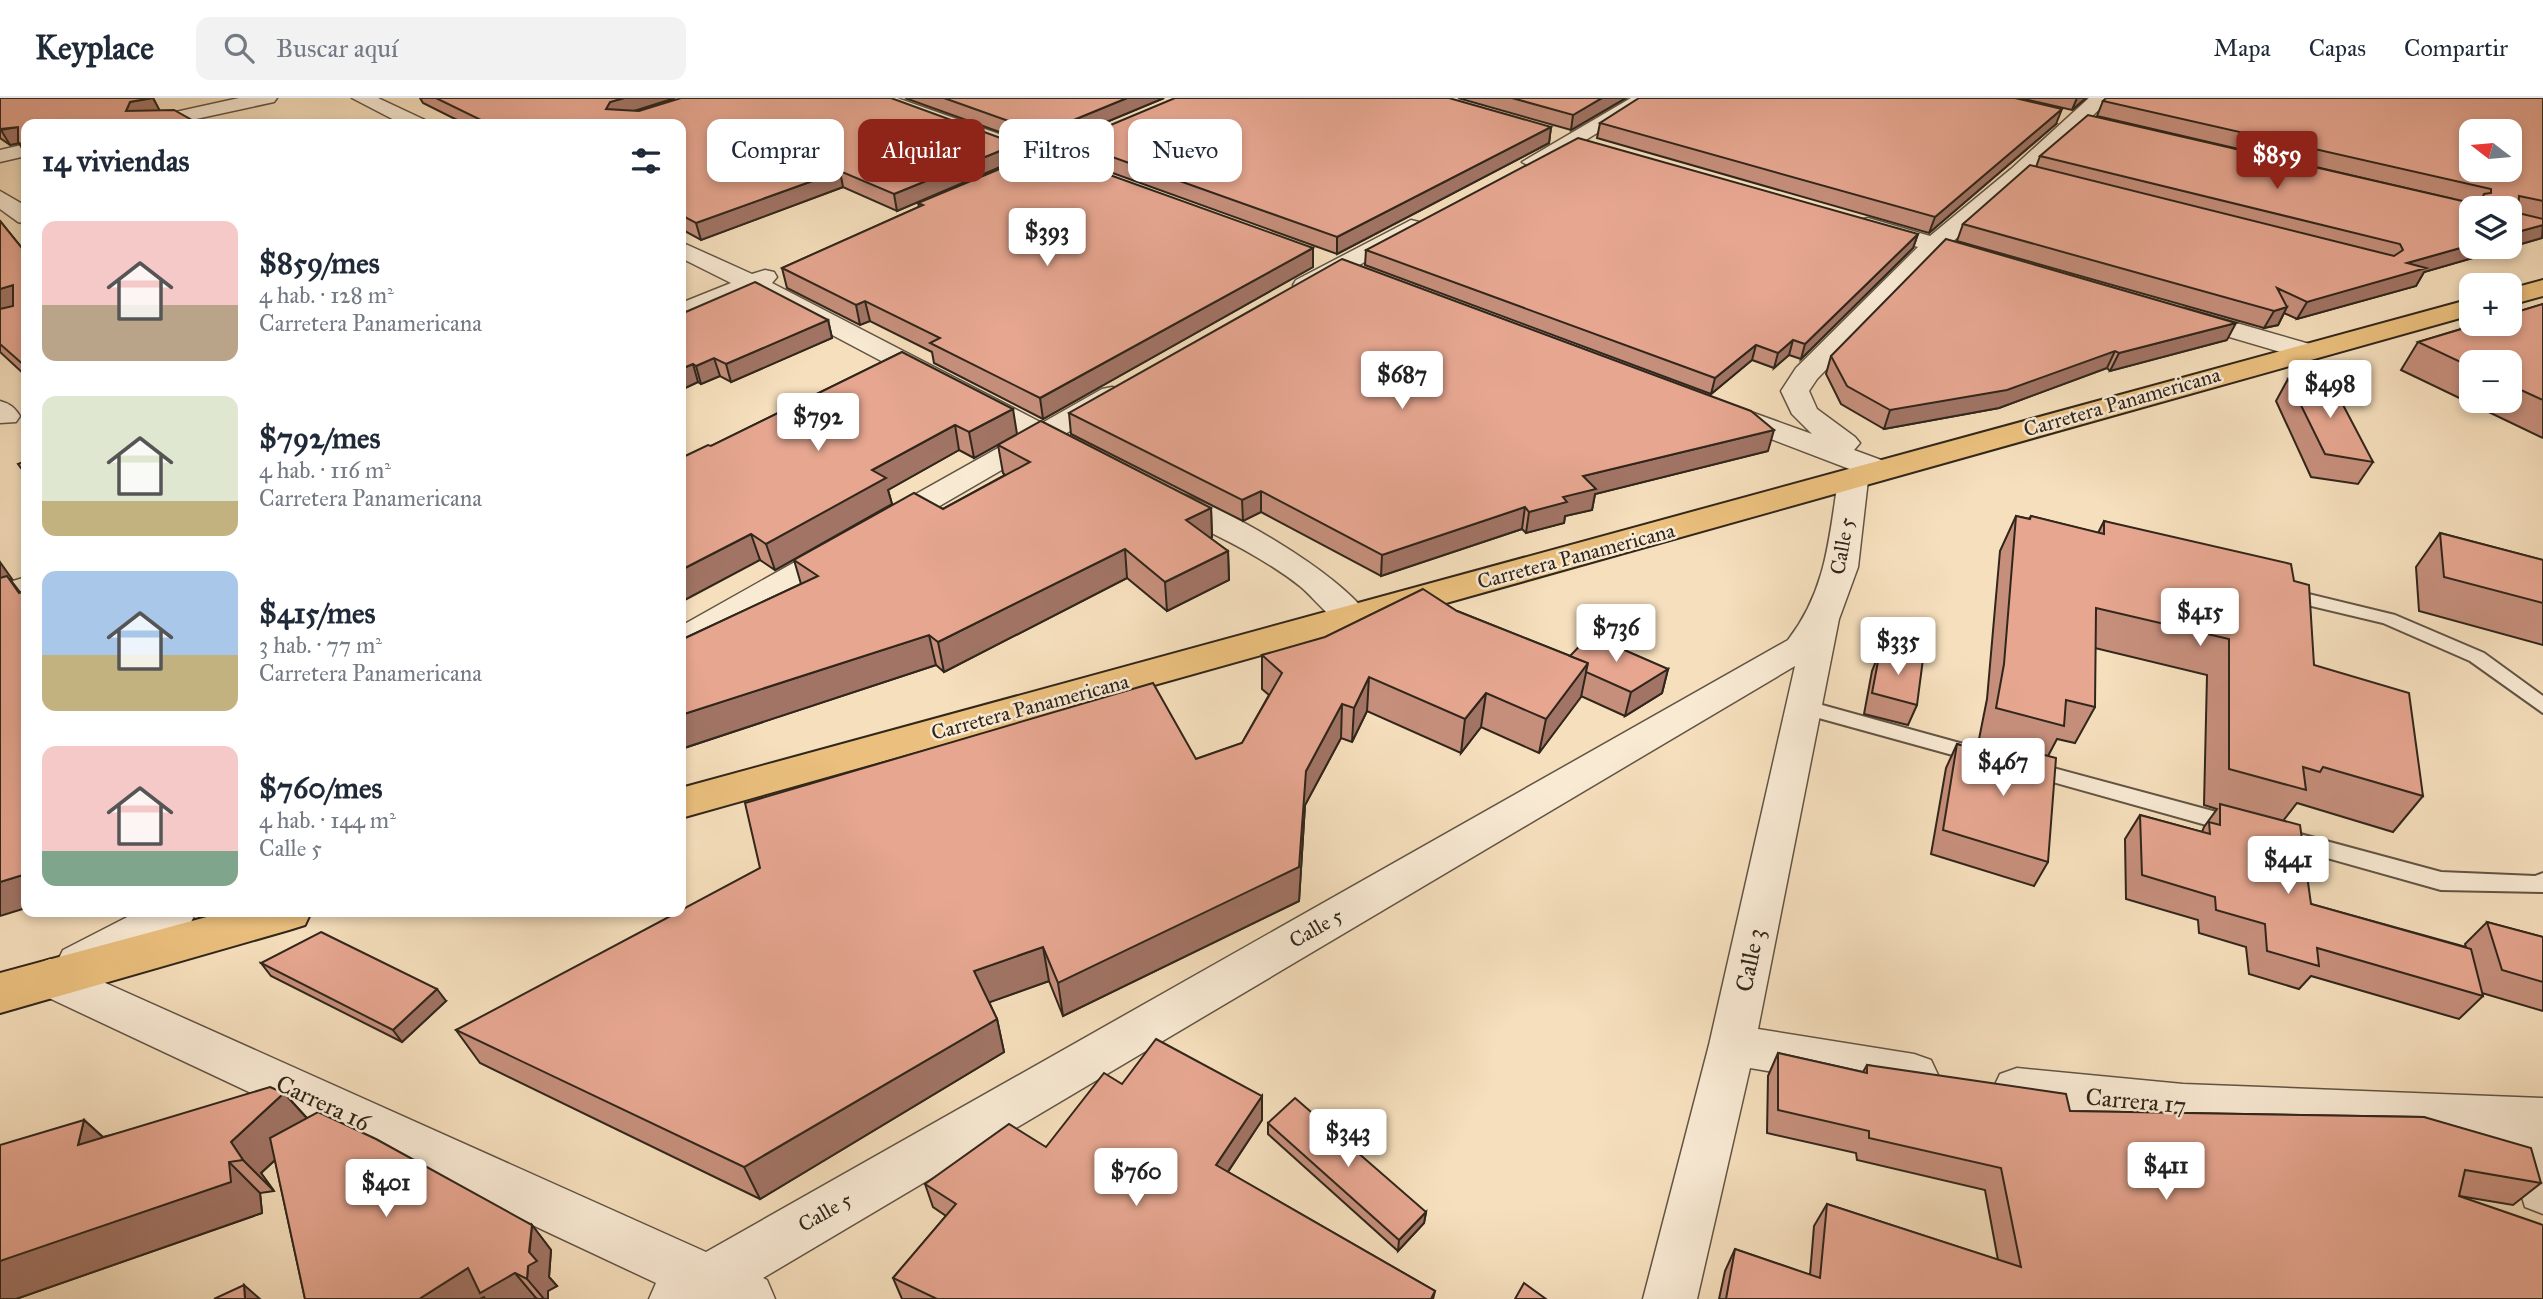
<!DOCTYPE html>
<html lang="es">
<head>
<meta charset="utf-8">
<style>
	:root { --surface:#fff; --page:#f2f2f3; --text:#1f2937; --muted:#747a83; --line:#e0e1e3; --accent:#8f2418 }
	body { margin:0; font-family:"IM FELL Great Primer",serif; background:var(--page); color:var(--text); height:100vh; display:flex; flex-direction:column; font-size:26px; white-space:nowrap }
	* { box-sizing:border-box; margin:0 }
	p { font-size:23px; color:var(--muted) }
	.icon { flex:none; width:38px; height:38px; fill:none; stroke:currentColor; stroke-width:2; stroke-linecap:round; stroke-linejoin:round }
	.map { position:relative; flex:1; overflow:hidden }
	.panel { position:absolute; left:21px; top:21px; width:665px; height:798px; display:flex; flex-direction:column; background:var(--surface); border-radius:14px; box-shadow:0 4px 10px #0003 }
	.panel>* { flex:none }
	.guide { position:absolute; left:707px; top:21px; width:665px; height:63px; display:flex; gap:14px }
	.needle { width:46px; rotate:286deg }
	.tools { position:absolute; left:2459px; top:21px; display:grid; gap:14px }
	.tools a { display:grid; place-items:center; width:63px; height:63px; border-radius:14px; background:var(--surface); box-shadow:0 4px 10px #0003; font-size:35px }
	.price { position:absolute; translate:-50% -60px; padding:0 16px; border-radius:7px; background:#fff; color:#222; font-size:23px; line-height:46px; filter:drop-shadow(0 2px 4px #0008) }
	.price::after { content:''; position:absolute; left:50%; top:42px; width:21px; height:16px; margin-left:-10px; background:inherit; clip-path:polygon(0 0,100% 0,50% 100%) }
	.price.on { background:var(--accent); color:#fff }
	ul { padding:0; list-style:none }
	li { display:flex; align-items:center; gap:21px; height:175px; padding:0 21px }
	li span { display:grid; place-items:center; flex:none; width:196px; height:140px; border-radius:14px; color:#555 }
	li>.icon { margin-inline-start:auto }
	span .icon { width:84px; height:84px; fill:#fffc; stroke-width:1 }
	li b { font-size:30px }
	h2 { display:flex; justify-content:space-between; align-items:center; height:84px; padding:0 21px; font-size:30px }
	.chip { padding:0 24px; border-radius:14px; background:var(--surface); box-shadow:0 4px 10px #0003; font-size:24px; line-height:63px }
	.chip.on { background:var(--accent); color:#fff }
	header { display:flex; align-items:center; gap:42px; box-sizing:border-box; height:98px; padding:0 35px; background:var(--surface); border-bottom:2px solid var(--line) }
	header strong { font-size:33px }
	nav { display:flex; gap:38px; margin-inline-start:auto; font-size:24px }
	.search { width:490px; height:63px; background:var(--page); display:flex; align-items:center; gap:18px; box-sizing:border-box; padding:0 24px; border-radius:14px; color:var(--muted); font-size:26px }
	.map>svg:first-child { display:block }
</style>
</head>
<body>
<header>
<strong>Keyplace</strong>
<div class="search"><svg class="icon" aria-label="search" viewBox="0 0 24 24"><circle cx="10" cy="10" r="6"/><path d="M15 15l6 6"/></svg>Buscar aquí</div>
<nav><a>Mapa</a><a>Capas</a><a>Compartir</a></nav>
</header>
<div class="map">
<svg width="2543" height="1201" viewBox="0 0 2543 1201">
	<rect width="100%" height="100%" fill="#f6dfbd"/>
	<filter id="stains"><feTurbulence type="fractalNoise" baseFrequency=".00286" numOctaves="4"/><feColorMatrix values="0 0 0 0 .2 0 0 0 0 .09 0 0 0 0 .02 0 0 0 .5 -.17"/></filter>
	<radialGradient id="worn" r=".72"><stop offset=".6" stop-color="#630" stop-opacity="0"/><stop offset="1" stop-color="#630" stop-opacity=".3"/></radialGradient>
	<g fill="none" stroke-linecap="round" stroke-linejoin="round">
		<defs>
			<g id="service">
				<path d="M2284,490L2395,517L2484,555L2543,598V615L2470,563L2383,525L2278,500L2275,496L2278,492Z"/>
				<path d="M1804,602L1985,652L1988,657L1985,662L1978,664L1797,614L1794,609Z"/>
				<path d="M2031,664L2235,719L2242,721L2246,727L2242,733L2235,735L2024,676L2021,671L2024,666Z"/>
				<path d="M2278,730L2441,774L2535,778L2543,775V794L2441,792L2270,744L2267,738L2270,732Z"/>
			</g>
			<g id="minor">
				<path d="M239,0H277L274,4L173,26H136L139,22Z"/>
				<path d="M352,0H378L425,22L428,26H402Z"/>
				<path d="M868,0H897L1090,68L1093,73L1082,80L1074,78L871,4Z"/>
				<path d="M1631,0H1655L1541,69L1533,70L1522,64Z"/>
				<path d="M2089,0H2111L2027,81L1952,144L1996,157L1999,162L1996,167L1987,169L1939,155L1817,281L1809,293L1817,311L1855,339L1860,345L1854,352L1892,366L1896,372L1892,378L1881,381L1864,376L1868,382L1858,469L1839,521L1758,931L1914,956L1931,962L1938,977L1931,992L1914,998L1750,970L1697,1201H1643L1709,947L1795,568L763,1180L767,1182L775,1201H649L656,1185L34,893L28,880L34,867L50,861L57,864L63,852L137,814H196L190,826L92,879L706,1154L1788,542C1826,493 1829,441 1838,382L1842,376L1860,375L1716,320L1712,314L1716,308L1726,305L1812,336L1792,316L1781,293L1796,270L1918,149L1860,132L1856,127L1860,122L1868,120L1930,138L2011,71Z"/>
				<path d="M26,46V58L0,64V52Z"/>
				<path d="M0,93L26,108V126L18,124L0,111Z"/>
				<path d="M1411,122L1419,124L1423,129L1419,134L1314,192H1296L1293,187L1296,182Z"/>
				<path d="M681,144L752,176L765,172L774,174L777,179L772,185L1042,325L1102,291L1112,289L1122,291L1126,297L1122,303L1065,336L1076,346L1071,352L1061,355L1043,348L693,551L681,554V528L1021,337L751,194L681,222V205L731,185L681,160Z"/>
				<path d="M2184,210L2313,247L2317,253L2313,259L2304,261L2175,223L2171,218L2175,213Z"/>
				<path d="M0,303C10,306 14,309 20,318L16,324L0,325Z"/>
				<path d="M1166,391C1218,404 1341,475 1370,520L1365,528C1337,535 1321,506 1301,489C1257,454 1204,432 1155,407L1150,400L1155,393Z"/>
				<path d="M26,479V501L0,511V487Z"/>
				<path d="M2017,970L2183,986L2543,1000V1116L2525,1109L2505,1043L2183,1030L2017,1012L2000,1006L1993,991L2000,976Z"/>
			</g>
			<g id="primary">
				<path d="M2543,182V198L2510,207V191Z"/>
				<path d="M2471,201V217L681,720V690Z"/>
				<path d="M225,814H311L305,827L289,832L0,915V875Z"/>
			</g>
		</defs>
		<use href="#service" stroke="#625444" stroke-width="4"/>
		<use href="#minor" stroke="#625444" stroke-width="3"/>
		<use href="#primary" stroke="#30261b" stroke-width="4"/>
		<use href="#service" fill="#f9ead4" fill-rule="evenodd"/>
		<use href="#minor" fill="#f9ead4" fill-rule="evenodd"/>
		<use href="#primary" fill="#ebc07e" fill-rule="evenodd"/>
	</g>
	<g fill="#c68f7c" stroke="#30261b" stroke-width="2" fill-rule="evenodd">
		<path d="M0,0H153L159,12L26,26V57L19,45L10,47L0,40Z"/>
		<path d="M420,0H675L635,13L1017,46L1019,61L897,113L843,89L701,142L681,131V26H465L423,5Z"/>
		<path d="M905,0H1164L1044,50Z"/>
		<path d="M1458,0H1626L1571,32Z"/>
		<path d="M2020,0H2086L2072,12Z"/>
		<path d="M2543,0V139L2542,140L2424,174L2416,188L2297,221L2284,215L2278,227L2264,230L1957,143L1963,126L2036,69L2040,58L2453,101L2097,18L2103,3Z"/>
		<path d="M1600,25L2056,26L1929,135L1597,40Z"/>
		<path d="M1551,29L1549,45L1337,156L1071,60L1070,44Z"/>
		<path d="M918,105L1313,150V169L1043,321L934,265L932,254L870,223L860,227L787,190L782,170L919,109Z"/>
		<path d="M0,123L26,155V278L0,254Z"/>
		<path d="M1918,136L1913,150L1801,261L1789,257L1774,270L1752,262L1711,296L1365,167L1366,152Z"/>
		<path d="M2543,206V340L2401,272L2418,244ZM2471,264H2510V303H2471Z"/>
		<path d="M681,216L828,222L832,240L731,284L720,278L701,286L698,284L681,292Z"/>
		<path d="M2227,242L2110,273L2107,270L1999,310L1884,331L1841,306L1826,276L1831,258Z"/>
		<path d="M902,254L1017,336L974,360L959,352L888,392L892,406L775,472L760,462L711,348Z"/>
		<path d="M2288,281L2373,364L2358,386L2311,379L2276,303Z"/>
		<path d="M1069,315L1768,353L1595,396L1592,412L1565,418L1564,425L1526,435L1522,431L1381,478L1261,414L1243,423L1071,336Z"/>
		<path d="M998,347L1211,410L1212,439L1210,440L1228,453L1229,482L1167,513L1127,480L944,574L936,567L681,651V542L801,486L794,462L943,411L1005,377L1003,375Z"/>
		<path d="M2016,418L2029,421L2031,418L2098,435L2104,423L2294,483L2314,567L2423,698L2393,734L2297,705L2283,723L2311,806L2466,849L2465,846L2487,824L2543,839V913L2482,895L2483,898L2459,921L2311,878L2299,891L2249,876L2246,849L2199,835L2198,822L2126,801L2125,741L2140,717L2202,734L2204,729L2217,711L2204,707L2207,577L2095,550V609L2075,645L2057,641L2048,658V764L2034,788L1931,756L1946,670L1957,646L1981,653L1984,648L1978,646L1987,601L2000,453Z"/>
		<path d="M2440,435L2543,462V547L2419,513L2416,469Z"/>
		<path d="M1457,513L1570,558L1668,571L1662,595L1625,618L1581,598L1539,655L1481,629L1461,655L1367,613L1352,644L1341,640L1305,707L1299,803L1063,918L1049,883L989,904L997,921L1004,954L760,1101L480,965L456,932L1196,661L1242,645L1269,597L1262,591V557Z"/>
		<path d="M1880,553L1917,607L1908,627L1864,616L1872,573Z"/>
		<path d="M261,865L446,903L402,944L271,878Z"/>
		<path d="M1778,955L1863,974L1867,967L2070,1013L2424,1019L2541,1085L2513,1107L2459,1098L2543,1201H1719L1725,1173L1735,1151L1810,1177L1814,1128L1827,1106L1998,1162L1985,1092L1857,1062L1856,1055L1767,1035L1768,978Z"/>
		<path d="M1122,986L1262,998V1022L1228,1074L1435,1193L1433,1201H902L893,1180L946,1118L933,1109L925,1086L1046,1049Z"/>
		<path d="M284,995L307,1020L532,1127L551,1152L549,1179L557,1188L548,1193V1201H538L536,1200L534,1201H485L484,1199L480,1201H305L275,1062L261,1075L274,1093L260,1095L262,1115L16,1201H0L84,1022L103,1039Z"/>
		<path d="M1268,1025L1426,1114L1424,1125L1398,1153L1268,1036Z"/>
	</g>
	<g fill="#a17465" stroke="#30261b" stroke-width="2">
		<path d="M153,0L161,15L126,13L130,4Z"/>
		<path d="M624,0H675L615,19L606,11L610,4Z"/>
		<path d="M1127,0H1164L1044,50L1042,35Z"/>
		<path d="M1602,0H1626L1571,32L1573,17Z"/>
		<path d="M2077,0H2086L2072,12Z"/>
		<path d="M2062,11L2056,26L1929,135L1935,119Z"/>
		<path d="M18,29L26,44L10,47L1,32Z"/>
		<path d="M1551,29L1549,45L1337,156V139Z"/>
		<path d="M1017,46L1019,61L897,113L894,96Z"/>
		<path d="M840,73L843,89L701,142L696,125Z"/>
		<path d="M2543,127L2542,140L2424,174L2416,188L2297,221L2307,204L2407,165L2471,147V149H2510V136Z"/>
		<path d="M1918,136L1913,150L1801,261L1805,246Z"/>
		<path d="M1313,150V169L1043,321L1040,300Z"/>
		<path d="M13,187L26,208L0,218V191Z"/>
		<path d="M865,203L870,223L860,227L856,207Z"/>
		<path d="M2287,209L2278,227L2264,230L2274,213Z"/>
		<path d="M828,222L832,240L731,284L726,266Z"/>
		<path d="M2236,225L2227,242L2110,273L2119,255Z"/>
		<path d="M1793,242L1789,257L1774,270L1778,255Z"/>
		<path d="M1756,247L1752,262L1711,296L1715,280Z"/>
		<path d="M2115,253L2107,270L1999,310L1884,331L1890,312Z"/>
		<path d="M714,260L720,278L701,286L696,268Z"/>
		<path d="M693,266L698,284L681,292V271Z"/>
		<path d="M1013,311L1017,336L974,360L969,334Z"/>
		<path d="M955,327L959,352L888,392L892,406L775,472L766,446L872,372Z"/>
		<path d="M1774,332L1768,353L1595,396L1592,412L1565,418L1564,425L1526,435L1529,414L1583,378Z"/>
		<path d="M1261,393V414L1243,423L1242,402Z"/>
		<path d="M1525,409L1522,431L1381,478L1382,457Z"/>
		<path d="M1211,410L1212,439L1187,451L1186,422Z"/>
		<path d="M751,436L760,462L681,504V472Z"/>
		<path d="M1125,451L1127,480L944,574L938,544Z"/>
		<path d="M1228,453L1229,482L1167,513L1165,484Z"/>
		<path d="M0,464L12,481H10L26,502L0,485Z"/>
		<path d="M929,537L936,567L681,651V617Z"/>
		<path d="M1588,565L1581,599L1539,655L1546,621Z"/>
		<path d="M1668,571L1662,595L1625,618L1631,594Z"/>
		<path d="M1369,579L1367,613L1352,644L1354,610Z"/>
		<path d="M1486,595L1481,629L1461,655L1465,621Z"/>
		<path d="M1342,606L1341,640L1305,707L1299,803L1063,918L1058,885L1306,673Z"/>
		<path d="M26,776V810L0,818V784Z"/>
		<path d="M1043,849L1049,883L982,907L974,873Z"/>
		<path d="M437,891L446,903L402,944L393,932Z"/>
		<path d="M997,921L1004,954L760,1101L744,1069Z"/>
		<path d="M284,995L313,1027L261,1075L274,1093L243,1062L231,1044Z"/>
		<path d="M1262,998V1022L1217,1090L1216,1067Z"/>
		<path d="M84,1022L118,1053L78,1047Z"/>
		<path d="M229,1064L260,1095L262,1115L16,1201H0V1163Z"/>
		<path d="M1426,1114L1424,1125L1398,1153L1399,1142Z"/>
		<path d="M532,1127L551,1152L549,1179L557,1188L548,1193V1201H544L527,1181Z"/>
		<path d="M468,1170L515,1175L536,1200L534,1201H485L484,1199L480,1201H419Z"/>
		<path d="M244,1187L260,1201H245Z"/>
	</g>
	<g fill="#e6a690" stroke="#30261b" stroke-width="2" fill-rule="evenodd">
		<path d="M0,0H151L130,4L126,13L174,12L199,26H26V50L18,44V29L0,31Z"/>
		<path d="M436,0H624L610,4L606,11L639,13L681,0H891L1017,46L894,96L840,73L696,125L681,117V26H489Z"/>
		<path d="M944,0H1127L1042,35Z"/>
		<path d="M1175,0H1449L1551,29L1337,139L1070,44Z"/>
		<path d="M1512,0H1602L1573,17Z"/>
		<path d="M1639,0H2015L2062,11L1935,119L1600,25Z"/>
		<path d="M2106,0H2543V103L2519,98L2518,115L2543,121V127L2510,136V110H2471V147L2407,165L2426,170L2307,204L2277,190L2287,209L2274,213L1963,126L2030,67L2394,158L2403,152L2400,146L2040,58L2088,17L2480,107L2484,96L2491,95V91L2103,3ZM2471,33H2510V72H2471Z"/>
		<path d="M1578,40L1918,136L1805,246L1793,242L1778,255L1756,247L1715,280L1366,152Z"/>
		<path d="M1043,53L1313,150L1040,300L930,245L940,240L865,203L856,207L782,170L923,107L918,105Z"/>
		<path d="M0,123L26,155V269L0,246V211L13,208V187L0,191Z"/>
		<path d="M1946,141L2236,225L2119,255L2115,253L2007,292L1890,312L1847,288L1831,258Z"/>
		<path d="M1342,161L1751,313L1774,332L1583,378L1596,391L1563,399L1567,404L1529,414L1525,409L1382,457L1261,393L1242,402L1069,315Z"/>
		<path d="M755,184L828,222L726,266L714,260L696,268L693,266L681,271V216Z"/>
		<path d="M2543,206V302L2510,287V264H2471V269L2418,244L2478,226H2510V216Z"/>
		<path d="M902,254L1013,311L969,334L955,327L872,372L886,380L766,446L751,436L681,472V360L708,347L711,348Z"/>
		<path d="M2288,281L2332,286L2373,364L2325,356Z"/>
		<path d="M1041,323L1211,410L1186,422L1228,453L1165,484L1125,451L938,544L929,537L681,617V542L818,478L794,462L914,395L943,411L1030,364L998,347Z"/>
		<path d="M26,363V377L18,366Z"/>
		<path d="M2016,418L2030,421L2031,418L2104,436V423L2291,466L2294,483L2309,487L2314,567L2409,595L2423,698L2323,669L2320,674L2303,669L2306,692L2229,671V541L2096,510L2095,609L2066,602L2064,628L1996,610L2004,566Z"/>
		<path d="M2440,435L2543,462V505L2444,479Z"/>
		<path d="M7,478L19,495L26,492V776L0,784V480Z"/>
		<path d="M1423,491L1457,513L1588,565L1546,621L1486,595L1465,621L1369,579L1354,610L1342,606L1306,673L1299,769L1058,885L1043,849L974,873L997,921L744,1069L456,932L678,814H681V812L760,770L745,705L1153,585L1196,661L1242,645L1282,575L1262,557L1325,539Z"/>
		<path d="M1590,537L1668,571L1631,594L1586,574L1588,565L1570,558Z"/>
		<path d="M1880,553L1923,561L1917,607L1872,595Z"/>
		<path d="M1987,642L2056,660L2048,764L1943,732L1957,646L1984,654Z"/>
		<path d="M2220,706L2300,727L2311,806L2471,851L2483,898L2317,850L2319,868L2267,853L2265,826L2216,812L2215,799L2142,777L2140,717L2210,736L2209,724L2220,727Z"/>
		<path d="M2487,824L2543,839V884L2502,872Z"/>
		<path d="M321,834L437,891L393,932L261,865Z"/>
		<path d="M1156,941L1262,998L1216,1067L1435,1193L1431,1201H937L893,1180L956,1106L925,1086L1009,1026L1046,1049L1104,975L1122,986Z"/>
		<path d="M1778,955L1867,975V967L2066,996L2070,1013L2424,1019L2531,1050L2541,1085L2465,1072L2459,1098L2543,1127V1201H1726L1735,1151L1820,1180L1827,1106L2021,1169L2001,1070L1869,1040V1033L1778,1012Z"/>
		<path d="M270,989L284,995L231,1044L243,1062L229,1064L231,1084L0,1163V1047L84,1022L78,1047Z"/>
		<path d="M1295,1000L1426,1114L1399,1142L1268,1025Z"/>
		<path d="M318,1014L376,1041L532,1127L529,1154L537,1163L528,1168L527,1181L515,1175L480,1195L468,1170L419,1201H305L270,1040Z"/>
		<path d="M1524,1185L1546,1201H1515Z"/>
		<path d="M244,1187L245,1201H214Z"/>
	</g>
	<g text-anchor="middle" stroke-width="5" stroke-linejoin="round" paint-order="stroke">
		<g font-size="21" fill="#30261b" stroke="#f9ead4">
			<text transform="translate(2122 304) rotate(-16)" y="7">Carretera Panamericana</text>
			<text transform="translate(1842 448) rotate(-80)" y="7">Calle 5</text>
			<text transform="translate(1576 458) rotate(-15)" y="7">Carretera Panamericana</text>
			<text transform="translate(1030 609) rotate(-15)" y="7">Carretera Panamericana</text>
			<text transform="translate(1316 830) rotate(-30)" y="7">Calle 5</text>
			<text transform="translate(825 1114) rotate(-30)" y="7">Calle 5</text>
		</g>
		<g font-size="24" fill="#30261b" stroke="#f9ead4">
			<text transform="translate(1750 862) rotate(-78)" y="8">Calle 3</text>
			<text transform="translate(2136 1003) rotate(5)" y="8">Carrera 17</text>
			<text transform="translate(323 1005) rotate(25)" y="8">Carrera 16</text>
		</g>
	</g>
	<rect width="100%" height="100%" filter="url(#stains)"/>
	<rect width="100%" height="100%" fill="url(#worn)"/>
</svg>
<div class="tools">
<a><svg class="needle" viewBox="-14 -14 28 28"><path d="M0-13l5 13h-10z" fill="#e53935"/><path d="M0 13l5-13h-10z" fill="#747a83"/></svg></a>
<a><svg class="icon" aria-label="layers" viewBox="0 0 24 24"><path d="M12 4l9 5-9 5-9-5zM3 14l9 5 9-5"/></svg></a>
<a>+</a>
<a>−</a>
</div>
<b class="price on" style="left:2277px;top:93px">$859</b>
<b class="price" style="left:1047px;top:170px">$393</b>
<b class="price" style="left:1402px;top:313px">$687</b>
<b class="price" style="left:2330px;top:322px">$498</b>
<b class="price" style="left:818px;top:355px">$792</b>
<b class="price" style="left:2200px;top:550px">$415</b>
<b class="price" style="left:1616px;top:566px">$736</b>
<b class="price" style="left:1898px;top:579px">$335</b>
<b class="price" style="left:2003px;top:700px">$467</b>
<b class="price" style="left:2288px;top:798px">$441</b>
<b class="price" style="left:1348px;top:1071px">$343</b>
<b class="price" style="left:2166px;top:1104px">$411</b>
<b class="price" style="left:1136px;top:1110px">$760</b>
<b class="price" style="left:386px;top:1121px">$401</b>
<div class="guide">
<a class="chip">Comprar</a>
<a class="chip on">Alquilar</a>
<a class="chip">Filtros</a>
<a class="chip">Nuevo</a>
</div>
<section class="panel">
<h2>14 viviendas<svg class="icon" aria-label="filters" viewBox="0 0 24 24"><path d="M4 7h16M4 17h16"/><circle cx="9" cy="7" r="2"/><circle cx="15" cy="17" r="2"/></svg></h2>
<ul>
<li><span style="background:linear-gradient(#f6c9c9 60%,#b9a48a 0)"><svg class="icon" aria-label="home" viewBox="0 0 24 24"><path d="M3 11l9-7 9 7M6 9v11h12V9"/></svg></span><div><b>$859/mes</b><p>4 hab. · 128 m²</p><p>Carretera Panamericana</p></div></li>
<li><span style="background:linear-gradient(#dfe7d0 75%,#c2b280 0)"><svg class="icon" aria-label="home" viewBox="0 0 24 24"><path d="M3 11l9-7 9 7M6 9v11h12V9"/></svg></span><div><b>$792/mes</b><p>4 hab. · 116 m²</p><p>Carretera Panamericana</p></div></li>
<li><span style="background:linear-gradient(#a9c7e8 60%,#c2b280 0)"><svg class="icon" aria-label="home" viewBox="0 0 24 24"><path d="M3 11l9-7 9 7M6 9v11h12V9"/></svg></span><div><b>$415/mes</b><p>3 hab. · 77 m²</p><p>Carretera Panamericana</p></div></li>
<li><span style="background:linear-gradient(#f6c9c9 75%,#7fa58c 0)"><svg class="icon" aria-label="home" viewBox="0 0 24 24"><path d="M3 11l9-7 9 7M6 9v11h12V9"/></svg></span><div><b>$760/mes</b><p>4 hab. · 144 m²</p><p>Calle 5</p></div></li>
</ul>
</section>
</div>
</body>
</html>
